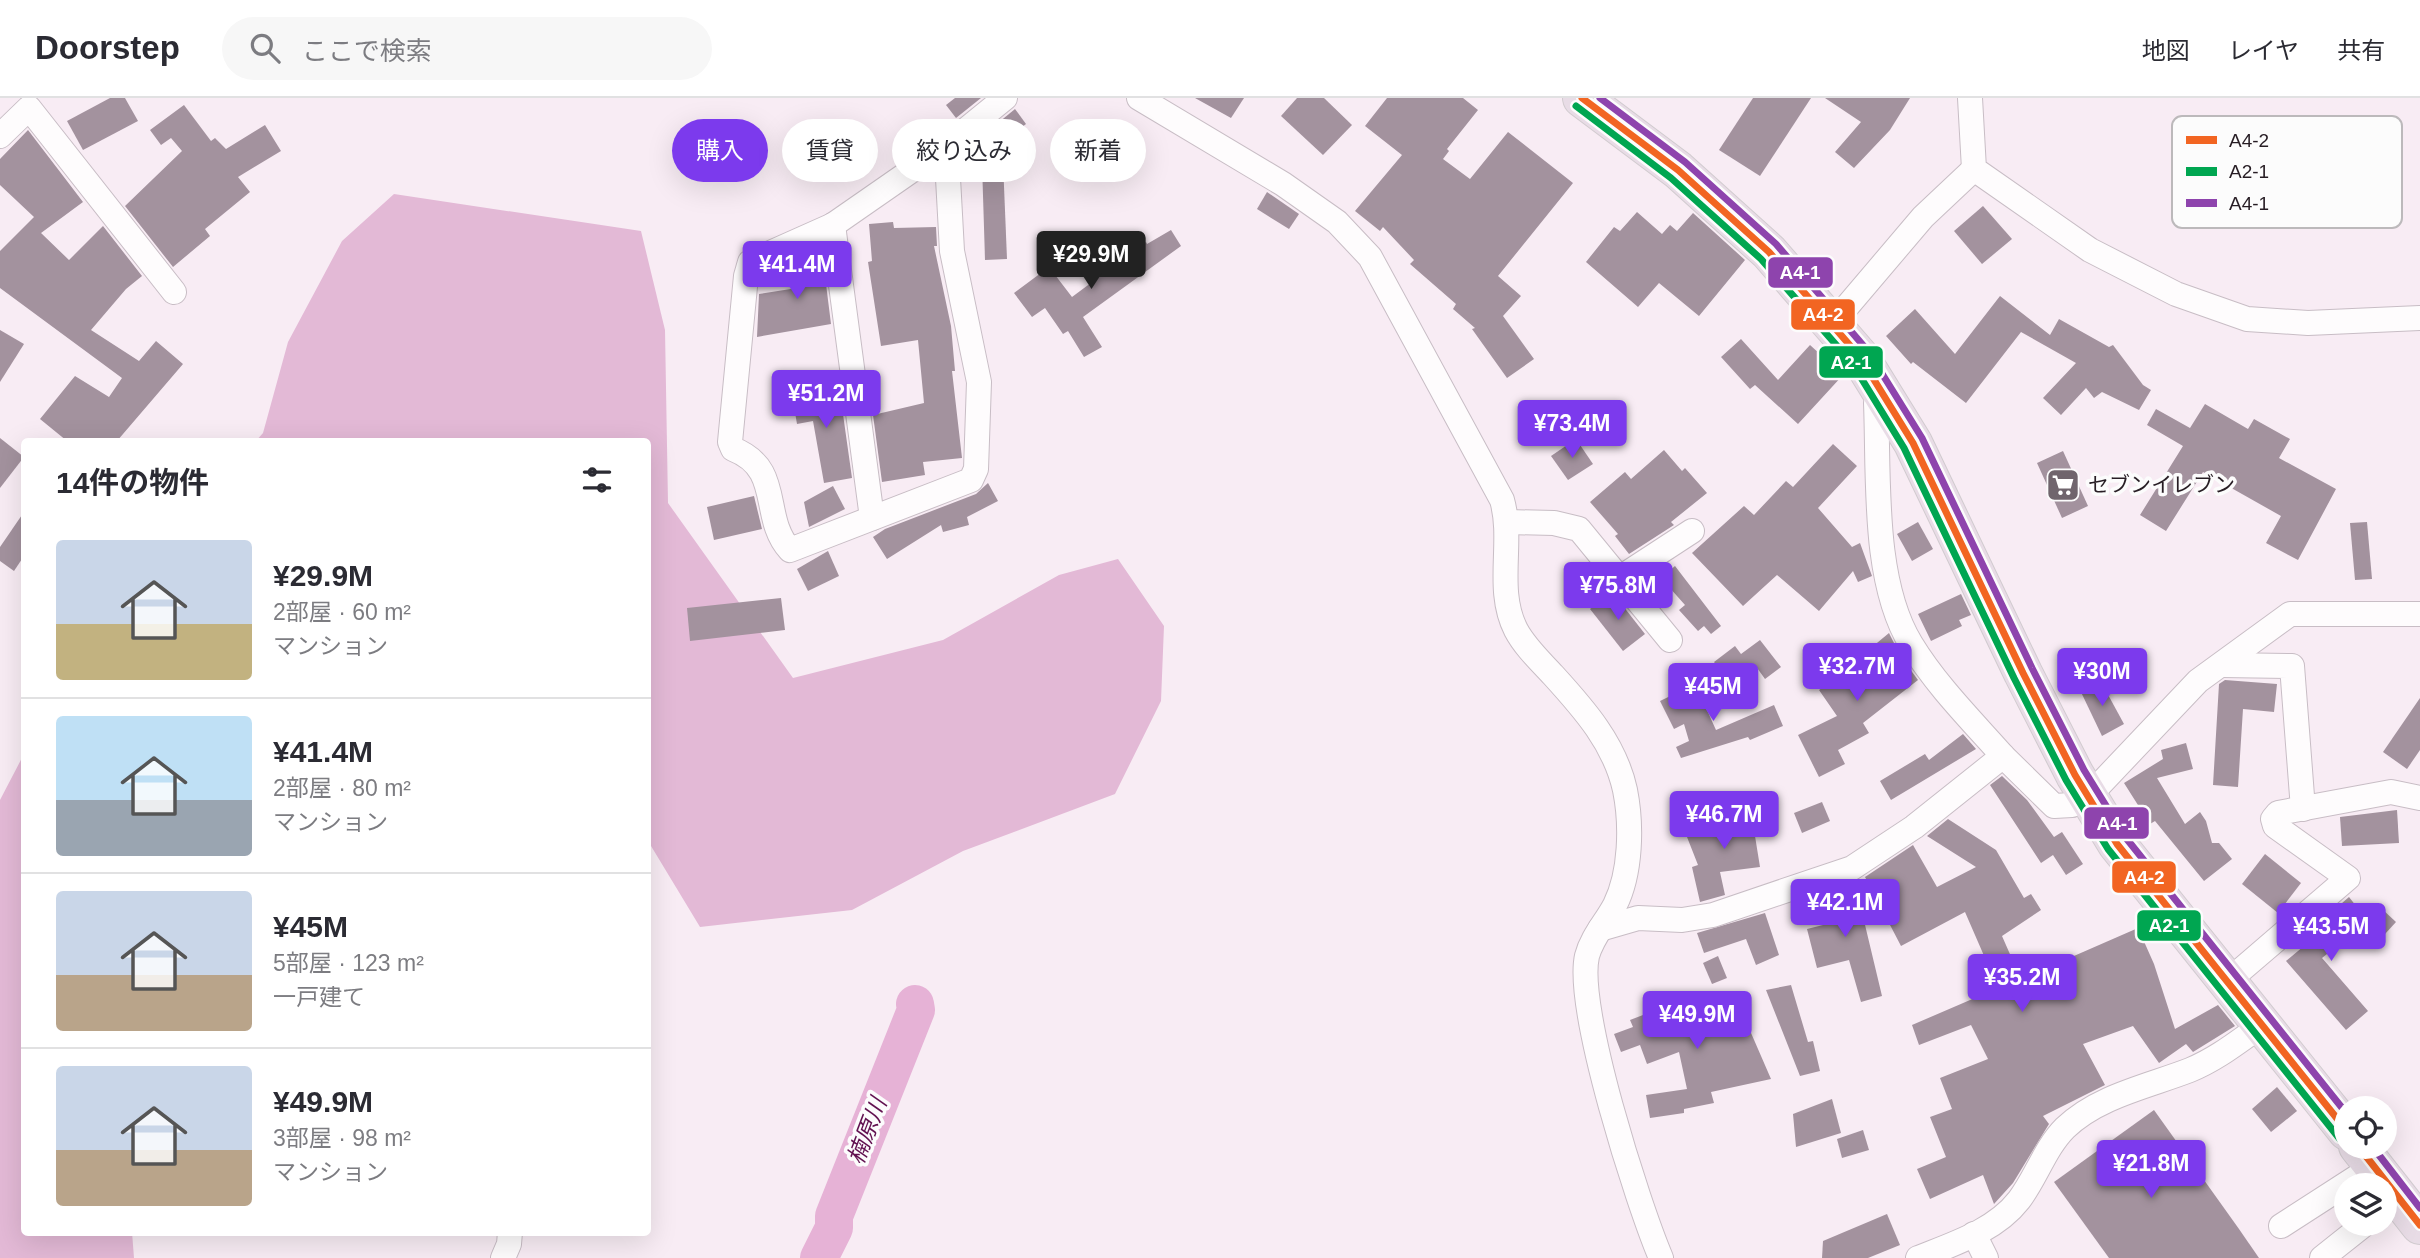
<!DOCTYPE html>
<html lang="ja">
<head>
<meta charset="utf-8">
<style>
	:root { --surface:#fff; --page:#f7f7f7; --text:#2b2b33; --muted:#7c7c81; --line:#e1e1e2; --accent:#7c3aed }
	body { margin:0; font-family:Helvetica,"Noto Sans JP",sans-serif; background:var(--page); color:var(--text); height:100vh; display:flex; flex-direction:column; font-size:26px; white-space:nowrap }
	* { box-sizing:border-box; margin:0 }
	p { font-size:23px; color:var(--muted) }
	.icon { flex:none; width:38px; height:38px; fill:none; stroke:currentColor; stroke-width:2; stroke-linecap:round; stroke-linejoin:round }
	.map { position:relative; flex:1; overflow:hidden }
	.panel { position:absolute; left:21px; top:340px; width:630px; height:798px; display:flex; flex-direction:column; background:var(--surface); border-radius:7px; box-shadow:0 7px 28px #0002 }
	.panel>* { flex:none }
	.hud { position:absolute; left:672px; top:21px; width:665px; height:63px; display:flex; gap:14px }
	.buttons { position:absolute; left:2334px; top:998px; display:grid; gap:14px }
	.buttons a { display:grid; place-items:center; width:63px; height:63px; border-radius:50%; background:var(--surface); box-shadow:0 7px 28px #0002; font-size:35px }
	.price { position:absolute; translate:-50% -60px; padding:0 16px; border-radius:7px; background:var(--accent); color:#fff; font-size:23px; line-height:46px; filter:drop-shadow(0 2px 4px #0008) }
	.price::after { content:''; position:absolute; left:50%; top:42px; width:21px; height:16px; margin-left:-10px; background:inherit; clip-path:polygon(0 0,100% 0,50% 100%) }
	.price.on { background:#222; color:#fff }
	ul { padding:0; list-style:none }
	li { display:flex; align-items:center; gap:21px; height:175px; padding:0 35px }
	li+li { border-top:2px solid var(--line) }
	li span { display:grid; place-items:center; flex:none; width:196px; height:140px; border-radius:7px; color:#555 }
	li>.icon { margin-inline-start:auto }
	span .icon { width:84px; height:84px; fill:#fffc; stroke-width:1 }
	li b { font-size:30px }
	h2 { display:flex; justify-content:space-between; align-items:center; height:84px; padding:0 35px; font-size:30px }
	.chip { padding:0 24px; border-radius:32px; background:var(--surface); box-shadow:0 7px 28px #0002; font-size:24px; line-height:63px }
	.chip.on { background:var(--accent); color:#fff }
	header { display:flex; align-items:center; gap:42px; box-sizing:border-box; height:98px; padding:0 35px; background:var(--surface); border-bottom:2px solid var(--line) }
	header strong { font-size:33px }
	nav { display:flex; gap:38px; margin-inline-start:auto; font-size:24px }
	.search { width:490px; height:63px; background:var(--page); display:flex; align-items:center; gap:18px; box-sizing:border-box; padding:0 24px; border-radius:38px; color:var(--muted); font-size:26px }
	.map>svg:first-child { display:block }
</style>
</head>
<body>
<header>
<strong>Doorstep</strong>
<div class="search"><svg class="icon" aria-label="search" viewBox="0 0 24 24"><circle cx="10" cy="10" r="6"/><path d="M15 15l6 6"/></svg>ここで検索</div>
<nav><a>地図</a><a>レイヤ</a><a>共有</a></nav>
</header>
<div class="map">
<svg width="2420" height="1160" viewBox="0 0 2420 1160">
	<rect width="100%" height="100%" fill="#f8ecf4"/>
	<g fill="#e3b9d6">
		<path d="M394,96L641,133L665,232L668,405L793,580L943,542L1059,477L1118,461L1164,528L1161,603L1115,696L963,753L852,812L700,829L648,743V343H256L263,335L288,244L342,143Z"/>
		<path d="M24,656V1134H132L134,1160H0V702Z"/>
	</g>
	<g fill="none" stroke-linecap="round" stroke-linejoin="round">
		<path stroke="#e6b2d6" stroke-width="38" d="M819,1160L834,1130V1118L916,912L915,906"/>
	</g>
	<g fill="#a3929e">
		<path d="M110,0H125L138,23L83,52L67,23Z"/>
		<path d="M955,0H981L956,20L946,7Z"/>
		<path d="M1195,0H1244L1231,20Z"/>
		<path d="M1297,0H1324L1352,27L1323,57L1281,18Z"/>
		<path d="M1387,0H1463L1478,12L1447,51L1449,53L1443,61L1470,81L1508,34L1573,85L1498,178L1521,198L1503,218L1534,261L1507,280L1472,231L1475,230L1453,211L1456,206L1410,166L1414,162L1383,129L1380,133L1355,113L1402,57L1365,28Z"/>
		<path d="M1753,0H1811L1760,78L1719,52Z"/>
		<path d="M1825,0H1910L1890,32L1854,70L1835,54L1861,24Z"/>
		<path d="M184,7L211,43L215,40L226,51L265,27L281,53L238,79L250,94L205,131L210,138L173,169L125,108L182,53L171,40L161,47L150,32Z"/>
		<path d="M1015,11L1026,26L998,48L987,34Z"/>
		<path d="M28,32L83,104L41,135L69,162L103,128L142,178L126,191L91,232L139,263L156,243L183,266L117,343H67L40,321L75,278L109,299L122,280L0,190V153L34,119L0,87V61Z"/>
		<path d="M1003,64L1007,161L985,162L982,65Z"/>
		<path d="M1267,94L1299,116L1289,131L1257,111Z"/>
		<path d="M1983,108L2012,141L1982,166L1954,133Z"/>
		<path d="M1637,114L1662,136L1670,127L1677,133L1693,115L1745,162L1699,218L1659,185L1638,209L1586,164L1614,129L1620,133Z"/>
		<path d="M893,124L894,130L936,129L937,148H934L951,228L955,273H952L962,360L923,364L925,377L882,384L873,317L924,305L918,242L881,248L868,164L872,163L869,126Z"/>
		<path d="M1171,132L1181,148L1083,219L1102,249L1084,259L1068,233L1063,236L1045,210L1032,219L1014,195L1049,169L1072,199L1146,144L1147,146Z"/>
		<path d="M822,154L831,226L757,239L759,196L797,190L794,161Z"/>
		<path d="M2000,198L2050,237L2059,221L2109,249L2113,247L2143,287L2151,292L2139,312L2102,294L2094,300L2086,290L2061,317L2043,300L2076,265L2021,234L1966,305L1913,264L1911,266L1886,238L1915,211L1955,256Z"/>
		<path d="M0,232L24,246L0,284Z"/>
		<path d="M1741,241L1778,282L1810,247L1843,277L1798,326L1755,287L1750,291L1721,259Z"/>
		<path d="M839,288L852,380L824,385L813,323L797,326L792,297Z"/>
		<path d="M2205,306L2248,331L2254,321L2290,341L2279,360L2336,391L2298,462L2266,445L2281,418L2203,374L2166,433L2140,417L2183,348L2147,327L2156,311L2190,330Z"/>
		<path d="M0,340L24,359L0,390Z"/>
		<path d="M1576,341L1593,366L1568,382L1551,358Z"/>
		<path d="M1833,346L1857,368L1818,410L1852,449L1860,445L1872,478L1858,484L1853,473L1819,513L1777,477L1743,508L1692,455L1744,408L1754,417L1786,383L1793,389Z"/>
		<path d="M1664,352L1682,373L1685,370L1707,395L1671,424L1674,427L1629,456L1615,438L1618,436L1590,404L1625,374L1631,381Z"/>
		<path d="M2063,353L2088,408L2062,420L2037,365Z"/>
		<path d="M988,385L998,403L967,419L969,427L943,434L941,427L887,461L873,439L885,431L976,396Z"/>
		<path d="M833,388L845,411L809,429L804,404Z"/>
		<path d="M754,398L762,431L714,442L707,409Z"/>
		<path d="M24,414V458L14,473L0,463V449Z"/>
		<path d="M1918,424L1933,451L1912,463L1897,436Z"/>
		<path d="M2367,424L2372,481L2355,482L2350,425Z"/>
		<path d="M828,453L839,478L808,493L797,471Z"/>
		<path d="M1675,468L1721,528L1711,536L1704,528L1698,533L1679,512L1685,507L1661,480Z"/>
		<path d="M1612,494L1645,536L1623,553L1590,511Z"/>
		<path d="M1961,496L1971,517L1959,522L1962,528L1931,543L1918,516Z"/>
		<path d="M781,500L785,532L690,543L687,510Z"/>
		<path d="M1889,535L1901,559L1918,582L1863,625L1869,635L1838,652L1845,666L1819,679L1798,637L1837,618L1819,592L1863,563L1860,559Z"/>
		<path d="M1760,542L1781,569L1765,581L1755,567L1730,585L1714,564L1735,548L1741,556Z"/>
		<path d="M2100,582L2124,626L2102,638L2080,592Z"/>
		<path d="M2225,582L2277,586L2274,614L2243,611L2238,689L2213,687L2219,586Z"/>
		<path d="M1695,586L1716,632L1774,607L1783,628L1750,642L1748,639L1681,660L1676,649L1689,643L1684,626L1674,631L1660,603Z"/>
		<path d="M2420,600V652L2407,671L2383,654Z"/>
		<path d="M1963,636L1976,651L1891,702L1880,683L1925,656L1929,662Z"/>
		<path d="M2186,645L2193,671L2157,680L2185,726L2200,714L2206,723L2212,745H2219L2232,761L2204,783L2155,723L2150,726L2124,685L2163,661L2161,652Z"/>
		<path d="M2002,678L2027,702L2054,739L2062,734L2083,766L2066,777L2053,757L2041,765L1990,687Z"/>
		<path d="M1822,704L1830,723L1802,735L1794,715Z"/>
		<path d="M1750,707L1760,769L1720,774L1725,797L1700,804L1692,769L1698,767L1687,739L1726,723L1724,713Z"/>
		<path d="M2397,712L2399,745L2342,748L2340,719Z"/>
		<path d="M1948,721L1996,752L2024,800L2031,796L2041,812L2002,838L2020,879L2065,857L2067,861L2138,830L2154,866L2175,931L2218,907L2235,928L2193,954L2186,946L2159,965L2133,928L2083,946L2105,987L2043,1018L2049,1026L2013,1085L1994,1106L1983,1077L1930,1101L1917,1071L1946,1059L1930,1019L1952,1011L1940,980L1988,961L1971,927L1919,947L1912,927L1998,890L1965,814L1901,848L1865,779L1913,747L1937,789L1976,769L1927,738Z"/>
		<path d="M2265,756L2301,785L2278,815L2242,786Z"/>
		<path d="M1855,785L1882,898L1861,904L1849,862L1817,870L1807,831L1827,826L1815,798Z"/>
		<path d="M2349,799L2368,823L2322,860L2368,913L2346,932L2286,863L2316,838L2311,832Z"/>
		<path d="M2382,811L2396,824L2374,848L2360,835Z"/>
		<path d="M1765,815L1779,857L1756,867L1746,841L1704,855L1697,835Z"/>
		<path d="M1718,858L1727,880L1712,886L1703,865Z"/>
		<path d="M1791,887L1808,944L1813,943L1820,973L1800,978L1766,892Z"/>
		<path d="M1735,898L1771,981L1711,994L1714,1005L1684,1011V1015L1650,1020L1646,997L1687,991L1679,954L1647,966L1640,947L1621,954L1614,936L1633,929L1630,922L1682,902L1685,909Z"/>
		<path d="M2277,989L2297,1013L2271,1034L2252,1011Z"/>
		<path d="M1832,1001L1841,1035L1796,1049L1793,1016Z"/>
		<path d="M2154,1012L2239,1131L2259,1160H2109L2054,1084Z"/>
		<path d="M1863,1032L1869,1052L1842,1060L1837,1041Z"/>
		<path d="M1887,1116L1900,1147L1868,1160H1822L1823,1143Z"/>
	</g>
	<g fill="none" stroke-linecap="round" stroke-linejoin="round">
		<defs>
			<g id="minor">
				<path d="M1139,0L1283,86L1337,124L1370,159L1502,402C1514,444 1495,491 1516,532C1525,549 1540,563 1553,577C1584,611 1615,646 1625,692C1632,727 1631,775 1615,807C1606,824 1592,839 1587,858C1575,910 1638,1106 1661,1160"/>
				<path d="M1970,0L1974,71L2090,152L2176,196L2247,221L2308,225L2420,220"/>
				<path d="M0,38L29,10L174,194"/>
				<path d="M941,52L947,62L952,153L979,284L976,371L971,382L790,452C760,419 784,371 733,351L730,344L746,178L750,164L833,127Z"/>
				<path d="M941,52L1005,0"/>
				<path d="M833,127L872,420"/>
				<path d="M1833,225L1923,119L1974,71"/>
				<path d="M1885,297L1876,305C1879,378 1872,483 1911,546C1936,587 1971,622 2003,658"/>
				<path d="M1507,424L1554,425L1579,431L1670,542"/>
				<path d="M1620,480L1692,433"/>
				<path d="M2222,567L2292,568L2303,711"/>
				<path d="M1600,831L1638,820L1682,822L1713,817L1852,770L1914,729L2003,658L2054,708L2072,707L2088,699L2198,583L2290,516H2420"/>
				<path d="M2227,884L2348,780L2275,728L2273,721L2278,715L2391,694L2420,700"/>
				<path d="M2281,1128L2374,1068"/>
				<path d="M1974,1136L1986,1160"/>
				<path d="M503,1160L509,1146L510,1134"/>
				<path d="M1918,1160C1953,1146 1995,1133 2019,1102C2036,1080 2045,1050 2065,1030C2098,998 2149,988 2190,972C2217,961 2239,943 2262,927"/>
				<path d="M2322,1160L2366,1125"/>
			</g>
			<g id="trunk">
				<path d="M1582,0L1678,72L1769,154L1860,259L1913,345L2023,575L2075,677L2117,746L2347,1033"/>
				<path d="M2358,1048L2420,1127"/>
			</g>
		</defs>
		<use href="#minor" stroke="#c8bdc5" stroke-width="26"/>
		<use href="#trunk" stroke="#d1cbcf" stroke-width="40"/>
		<use href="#minor" stroke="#fefcfd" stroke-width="24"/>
		<use href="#trunk" stroke="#e8dce6" stroke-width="38"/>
		<defs>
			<g id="bus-1">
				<path d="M1582,0L1678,72L1769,154L1860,259L1913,345L2023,575L2075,677L2117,746L2347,1033"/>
				<path d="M2358,1048L2420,1127"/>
			</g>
			<path id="bus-2" d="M1576,8L1671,80L1761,161L1852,265L1904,350L2014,580L2066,682L2108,751L2339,1040"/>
			<g id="bus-3">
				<path d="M1600,0L1685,64L1776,146L1868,253L1922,340L2032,570L2084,672L2126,740L2347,1016"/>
				<path d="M2372,1048L2420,1110"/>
			</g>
		</defs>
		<use href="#bus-1" stroke="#fcfcfc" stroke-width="12"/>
		<use href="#bus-2" stroke="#fcfcfc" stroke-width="12"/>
		<use href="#bus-3" stroke="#fcfcfc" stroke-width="12"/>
		<use href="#bus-1" stroke="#f26522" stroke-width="7"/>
		<use href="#bus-2" stroke="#00a651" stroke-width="7"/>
		<use href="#bus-3" stroke="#8e44ad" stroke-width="7"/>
	</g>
	<defs>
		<symbol id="supermarket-square" viewBox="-11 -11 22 22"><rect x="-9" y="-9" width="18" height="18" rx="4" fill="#70656d" stroke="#fcfcfc"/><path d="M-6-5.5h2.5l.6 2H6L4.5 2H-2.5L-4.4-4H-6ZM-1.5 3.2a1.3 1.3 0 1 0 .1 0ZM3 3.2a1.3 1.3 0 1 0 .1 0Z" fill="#fff"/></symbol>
	</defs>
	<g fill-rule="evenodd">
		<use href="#supermarket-square" x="2044" y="368" width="38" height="38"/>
	</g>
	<g text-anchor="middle" stroke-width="7" stroke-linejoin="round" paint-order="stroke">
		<g font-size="21" fill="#271d24" stroke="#fcfcfc" text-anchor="start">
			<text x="2088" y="394">セブンイレブン</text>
		</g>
		<g font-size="23" font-style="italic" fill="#611150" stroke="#fcfcfc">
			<text transform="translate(867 1033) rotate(-69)" y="8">楠原川</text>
		</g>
	</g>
	<rect x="2172" y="18" width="230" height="112" rx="10" fill="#fcfcfc" stroke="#bcb9bb" stroke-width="2"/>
	<rect x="2186" y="38" width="31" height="8" fill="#f26522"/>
	<rect x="2186" y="69" width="31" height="9" fill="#00a651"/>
	<rect x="2186" y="101" width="31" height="8" fill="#8e44ad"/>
	<g font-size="19" fill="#271d24">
		<text x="2229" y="49">A4-2</text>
		<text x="2229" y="80">A2-1</text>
		<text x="2229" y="112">A4-1</text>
	</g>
	<g stroke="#fcfcfc" stroke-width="2.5">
		<rect x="1767" y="158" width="67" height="33" rx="7" fill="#8e44ad"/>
		<rect x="1790" y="200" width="66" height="33" rx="7" fill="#f26522"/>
		<rect x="1818" y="247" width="66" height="34" rx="7" fill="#00a651"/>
		<rect x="2083" y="708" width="67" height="34" rx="7" fill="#8e44ad"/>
		<rect x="2111" y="762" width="66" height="34" rx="7" fill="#f26522"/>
		<rect x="2136" y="811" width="66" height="33" rx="7" fill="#00a651"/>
	</g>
	<g font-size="19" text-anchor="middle" font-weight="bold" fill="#fff">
		<text x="1800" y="181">A4-1</text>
		<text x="1823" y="223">A4-2</text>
		<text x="1851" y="271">A2-1</text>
		<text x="2117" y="732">A4-1</text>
		<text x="2144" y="786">A4-2</text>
		<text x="2169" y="834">A2-1</text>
	</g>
</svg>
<div class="buttons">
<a><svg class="icon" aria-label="locate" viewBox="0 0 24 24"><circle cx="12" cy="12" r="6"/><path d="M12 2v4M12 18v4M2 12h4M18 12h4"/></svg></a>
<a><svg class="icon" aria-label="layers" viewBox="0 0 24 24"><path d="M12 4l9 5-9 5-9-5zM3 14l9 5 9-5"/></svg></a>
</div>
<b class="price on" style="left:1091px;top:193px">¥29.9M</b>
<b class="price" style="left:797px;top:203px">¥41.4M</b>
<b class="price" style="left:826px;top:332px">¥51.2M</b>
<b class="price" style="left:1572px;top:362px">¥73.4M</b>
<b class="price" style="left:1618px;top:524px">¥75.8M</b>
<b class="price" style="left:1857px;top:605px">¥32.7M</b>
<b class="price" style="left:2102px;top:610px">¥30M</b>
<b class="price" style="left:1713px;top:625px">¥45M</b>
<b class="price" style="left:1724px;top:753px">¥46.7M</b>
<b class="price" style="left:1845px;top:841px">¥42.1M</b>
<b class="price" style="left:2331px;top:865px">¥43.5M</b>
<b class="price" style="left:2022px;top:916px">¥35.2M</b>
<b class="price" style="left:1697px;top:953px">¥49.9M</b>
<b class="price" style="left:2151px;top:1102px">¥21.8M</b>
<div class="hud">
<a class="chip on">購入</a>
<a class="chip">賃貸</a>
<a class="chip">絞り込み</a>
<a class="chip">新着</a>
</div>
<section class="panel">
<h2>14件の物件<svg class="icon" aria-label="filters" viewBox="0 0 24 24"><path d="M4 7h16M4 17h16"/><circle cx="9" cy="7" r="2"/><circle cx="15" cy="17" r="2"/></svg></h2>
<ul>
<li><span style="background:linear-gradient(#c9d6e8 60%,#c2b280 0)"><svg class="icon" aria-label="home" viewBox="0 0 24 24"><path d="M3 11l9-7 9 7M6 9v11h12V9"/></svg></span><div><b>¥29.9M</b><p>2部屋 · 60 m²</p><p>マンション</p></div></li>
<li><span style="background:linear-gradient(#bfe0f5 60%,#9aa5b1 0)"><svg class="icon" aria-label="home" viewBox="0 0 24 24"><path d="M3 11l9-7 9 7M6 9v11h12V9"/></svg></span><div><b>¥41.4M</b><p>2部屋 · 80 m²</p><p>マンション</p></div></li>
<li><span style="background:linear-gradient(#c9d6e8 60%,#b9a48a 0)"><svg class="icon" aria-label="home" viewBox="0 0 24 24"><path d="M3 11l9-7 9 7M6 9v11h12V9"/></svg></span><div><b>¥45M</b><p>5部屋 · 123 m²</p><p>一戸建て</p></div></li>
<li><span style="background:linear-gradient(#c9d6e8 60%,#b9a48a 0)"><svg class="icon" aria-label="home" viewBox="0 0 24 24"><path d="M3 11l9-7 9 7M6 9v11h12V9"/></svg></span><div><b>¥49.9M</b><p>3部屋 · 98 m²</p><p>マンション</p></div></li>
</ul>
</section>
</div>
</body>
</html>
